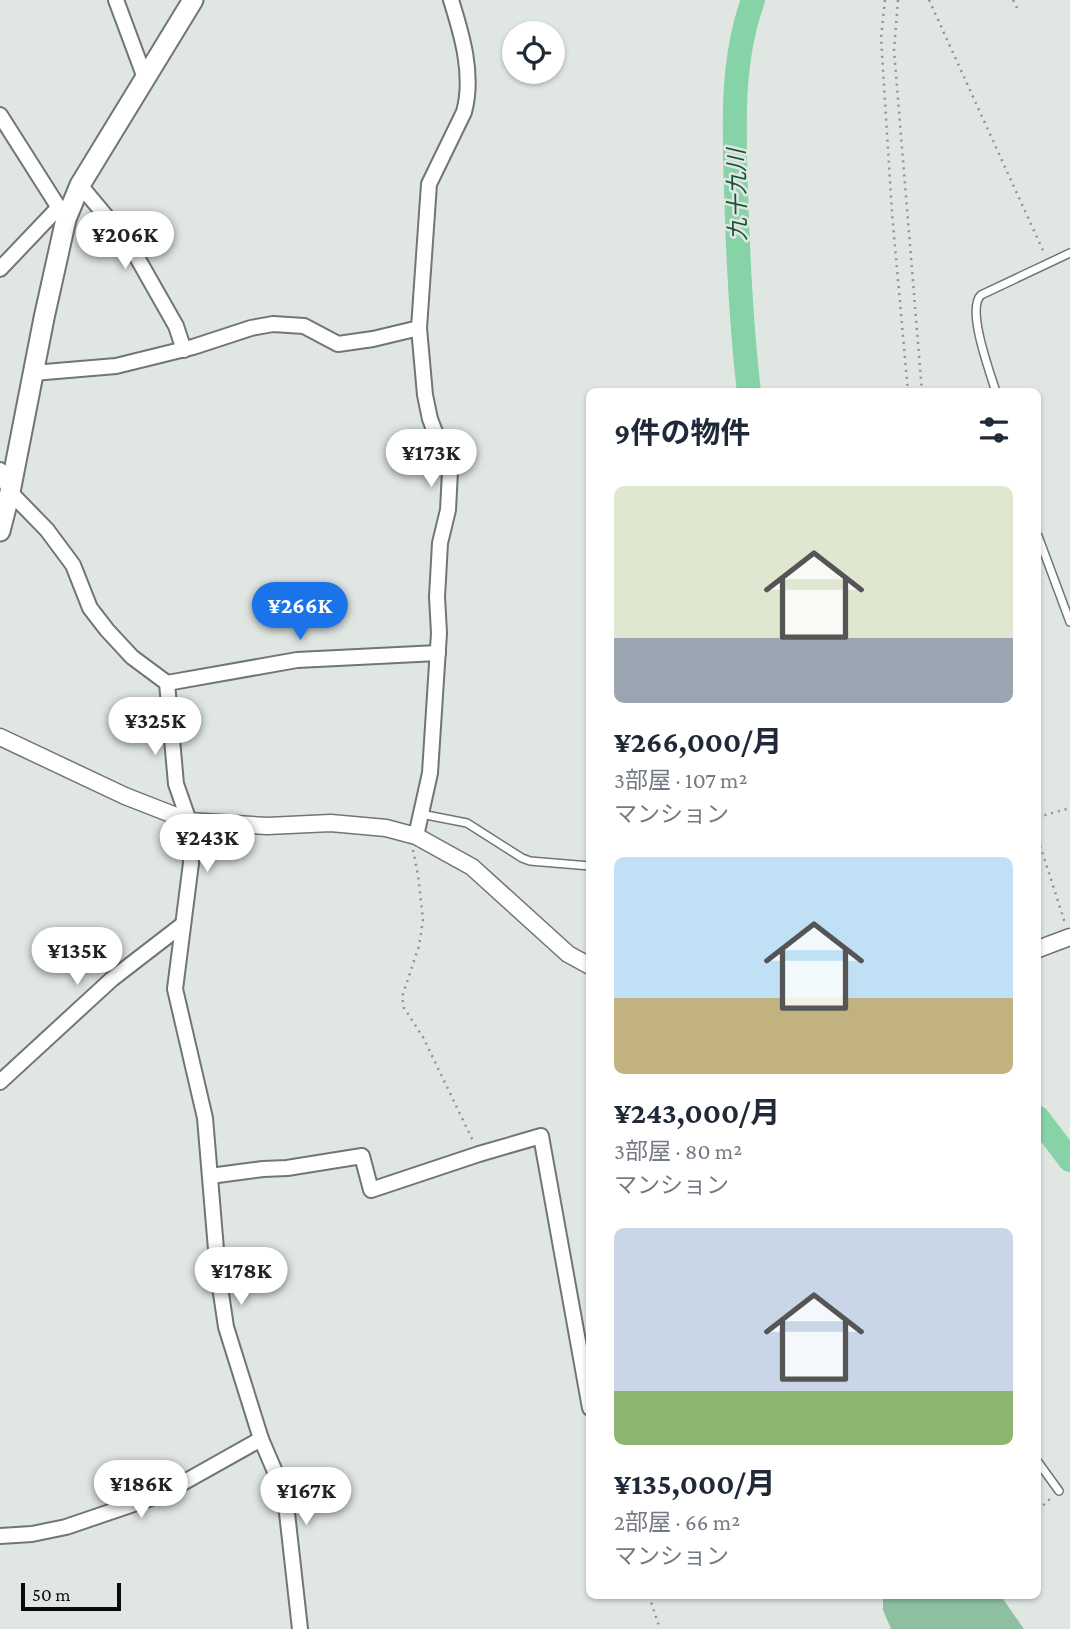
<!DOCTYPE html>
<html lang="ja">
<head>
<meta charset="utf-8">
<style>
	:root { --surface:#fff; --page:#f2f2f3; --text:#1f2937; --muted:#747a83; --accent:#1a73e8 }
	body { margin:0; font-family:"Crimson Pro","Noto Sans JP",serif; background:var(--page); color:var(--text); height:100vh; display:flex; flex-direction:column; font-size:26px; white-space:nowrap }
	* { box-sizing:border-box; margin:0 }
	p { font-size:23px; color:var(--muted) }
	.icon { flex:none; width:38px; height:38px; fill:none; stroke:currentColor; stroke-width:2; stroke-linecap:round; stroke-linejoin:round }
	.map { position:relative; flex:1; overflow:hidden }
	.side { position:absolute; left:586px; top:388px; width:455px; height:1211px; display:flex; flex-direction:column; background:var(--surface); border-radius:10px; box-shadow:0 2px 5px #0004 }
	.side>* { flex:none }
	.controls { position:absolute; left:502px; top:21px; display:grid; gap:14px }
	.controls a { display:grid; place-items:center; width:63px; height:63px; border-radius:50%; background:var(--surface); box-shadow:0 2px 5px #0004; font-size:35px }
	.scale { position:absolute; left:21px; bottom:18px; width:100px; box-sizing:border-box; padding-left:7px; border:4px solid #0a0c0a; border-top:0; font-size:19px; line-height:24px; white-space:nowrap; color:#0a0c0a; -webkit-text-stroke:5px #e0e7e3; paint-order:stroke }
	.price { position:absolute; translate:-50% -60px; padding:0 16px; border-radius:24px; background:#fff; color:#222; font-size:23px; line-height:46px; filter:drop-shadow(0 2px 4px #0008) }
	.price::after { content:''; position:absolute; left:50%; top:42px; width:21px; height:16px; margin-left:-10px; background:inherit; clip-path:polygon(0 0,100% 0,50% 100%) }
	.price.active { background:var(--accent); color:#fff }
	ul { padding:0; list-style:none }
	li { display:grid; align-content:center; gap:14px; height:371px; padding:0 28px }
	li span { display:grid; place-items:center; height:217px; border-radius:10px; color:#555 }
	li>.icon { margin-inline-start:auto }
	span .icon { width:126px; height:126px; fill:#fffc; stroke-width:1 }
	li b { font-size:30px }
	h2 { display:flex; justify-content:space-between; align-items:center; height:84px; padding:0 28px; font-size:30px }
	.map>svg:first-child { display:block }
</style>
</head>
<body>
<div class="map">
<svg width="1070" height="1629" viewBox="0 0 1070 1629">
	<rect width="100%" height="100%" fill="#e0e7e3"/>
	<path fill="#8cc0a1" d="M883,1596H1001L1024,1629H891L883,1610Z"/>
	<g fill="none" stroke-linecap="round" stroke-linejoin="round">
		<g stroke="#86d3a7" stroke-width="24">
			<path d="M749,392C741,325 738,258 736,190C734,126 731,61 753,0"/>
			<path d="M1038,1118L1070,1160"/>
		</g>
		<defs>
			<g id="service">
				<path d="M996,392C990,372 966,309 981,295L1070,253"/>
				<path d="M1038,536L1070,622"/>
				<path d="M421,814L467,823L522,858L530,861L590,866"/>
				<path d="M1038,1462L1059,1491"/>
			</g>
			<g id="minor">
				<path d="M116,0L145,78"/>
				<path d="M0,115L66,219"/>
				<path d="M80,185L130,245L176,326L184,350"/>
				<path d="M0,269L59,207"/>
				<path d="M33,373L116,366L193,347L251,328L273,324L304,326L338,344L373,339L419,328"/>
				<path d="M0,470L10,492L47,530L73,565L90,608L107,630L132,657L167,683L297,660L438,653"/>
				<path d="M167,683L176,784L189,821L191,863L175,989L205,1118L218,1273L226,1327L261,1439L285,1495L300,1629"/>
				<path d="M416,836L430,773L439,633L437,597L440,543L448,510L450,471L430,419L425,395L419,328L429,184L464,112C474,75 462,35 451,0"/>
				<path d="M0,1082L112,979L182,925"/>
				<path d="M210,1176L263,1169L287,1168L362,1156L371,1190L479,1154L541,1136L590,1408"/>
				<path d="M0,1536L32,1534L66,1527L163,1494L261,1439"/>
			</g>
			<g id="tertiary">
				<path d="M0,737L125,796L189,821L267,826L331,823L386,828L416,836L472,867L568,954L590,966"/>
				<path d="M1038,949L1070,937"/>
			</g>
			<path id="secondary" d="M0,531L10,492L44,318L66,219L80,185L193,0"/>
		</defs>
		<use href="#service" stroke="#707672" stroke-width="10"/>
		<use href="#minor" stroke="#707672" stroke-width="18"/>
		<use href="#tertiary" stroke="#707672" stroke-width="19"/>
		<use href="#secondary" stroke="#707672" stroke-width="23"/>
		<g stroke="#8f9491" stroke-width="2.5" stroke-dasharray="2 5" stroke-linecap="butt">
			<path d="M885,0L881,38L892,213L908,392"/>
			<path d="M898,0L894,50L922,392"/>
			<path d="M929,0L1045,255"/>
			<path d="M1013,0L1017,8"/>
			<path d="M1038,814L1042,816L1070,808"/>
			<path d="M1038,839L1065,923"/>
			<path d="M413,850L418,875L423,920L419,946L402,997L404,1008L423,1037L474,1143"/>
			<path d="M1038,1510L1051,1498"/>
			<path d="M649,1596L660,1629"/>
		</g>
		<use href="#service" stroke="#fff" stroke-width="7"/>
		<use href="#minor" stroke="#fff" stroke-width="14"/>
		<use href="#tertiary" stroke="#fff" stroke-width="16"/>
		<use href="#secondary" stroke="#fff" stroke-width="19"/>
	</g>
	<g text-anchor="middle" stroke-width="5" stroke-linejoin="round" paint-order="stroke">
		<g font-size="23" font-style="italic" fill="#195337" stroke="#e0e7e3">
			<text transform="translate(737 195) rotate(-91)" y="8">九十九川</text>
		</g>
	</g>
</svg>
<div class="controls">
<a><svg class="icon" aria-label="locate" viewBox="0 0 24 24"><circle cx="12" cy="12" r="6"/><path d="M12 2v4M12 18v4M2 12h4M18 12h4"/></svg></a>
</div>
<div class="scale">50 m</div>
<b class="price" style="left:125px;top:271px">¥206K</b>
<b class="price" style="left:431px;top:489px">¥173K</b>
<b class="price active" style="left:300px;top:642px">¥266K</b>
<b class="price" style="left:155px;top:757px">¥325K</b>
<b class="price" style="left:207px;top:874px">¥243K</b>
<b class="price" style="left:77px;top:987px">¥135K</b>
<b class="price" style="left:241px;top:1307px">¥178K</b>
<b class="price" style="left:141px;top:1520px">¥186K</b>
<b class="price" style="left:306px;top:1527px">¥167K</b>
<section class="side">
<h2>9件の物件<svg class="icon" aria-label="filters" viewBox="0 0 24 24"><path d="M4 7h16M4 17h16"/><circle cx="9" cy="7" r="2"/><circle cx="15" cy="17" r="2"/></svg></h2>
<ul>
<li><span style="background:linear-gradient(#dfe7d0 70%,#9aa5b1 0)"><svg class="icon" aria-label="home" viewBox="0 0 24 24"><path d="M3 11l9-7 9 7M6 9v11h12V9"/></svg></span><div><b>¥266,000/月</b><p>3部屋 · 107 m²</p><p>マンション</p></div></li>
<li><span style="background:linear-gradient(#bfe0f5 65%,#c2b280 0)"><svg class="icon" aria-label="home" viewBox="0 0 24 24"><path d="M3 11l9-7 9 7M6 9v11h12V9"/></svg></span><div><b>¥243,000/月</b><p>3部屋 · 80 m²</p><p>マンション</p></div></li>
<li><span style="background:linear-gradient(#c9d6e8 75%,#8fb573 0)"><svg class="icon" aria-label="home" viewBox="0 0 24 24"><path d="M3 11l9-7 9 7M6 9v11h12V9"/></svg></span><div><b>¥135,000/月</b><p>2部屋 · 66 m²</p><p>マンション</p></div></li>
</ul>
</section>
</div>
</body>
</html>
